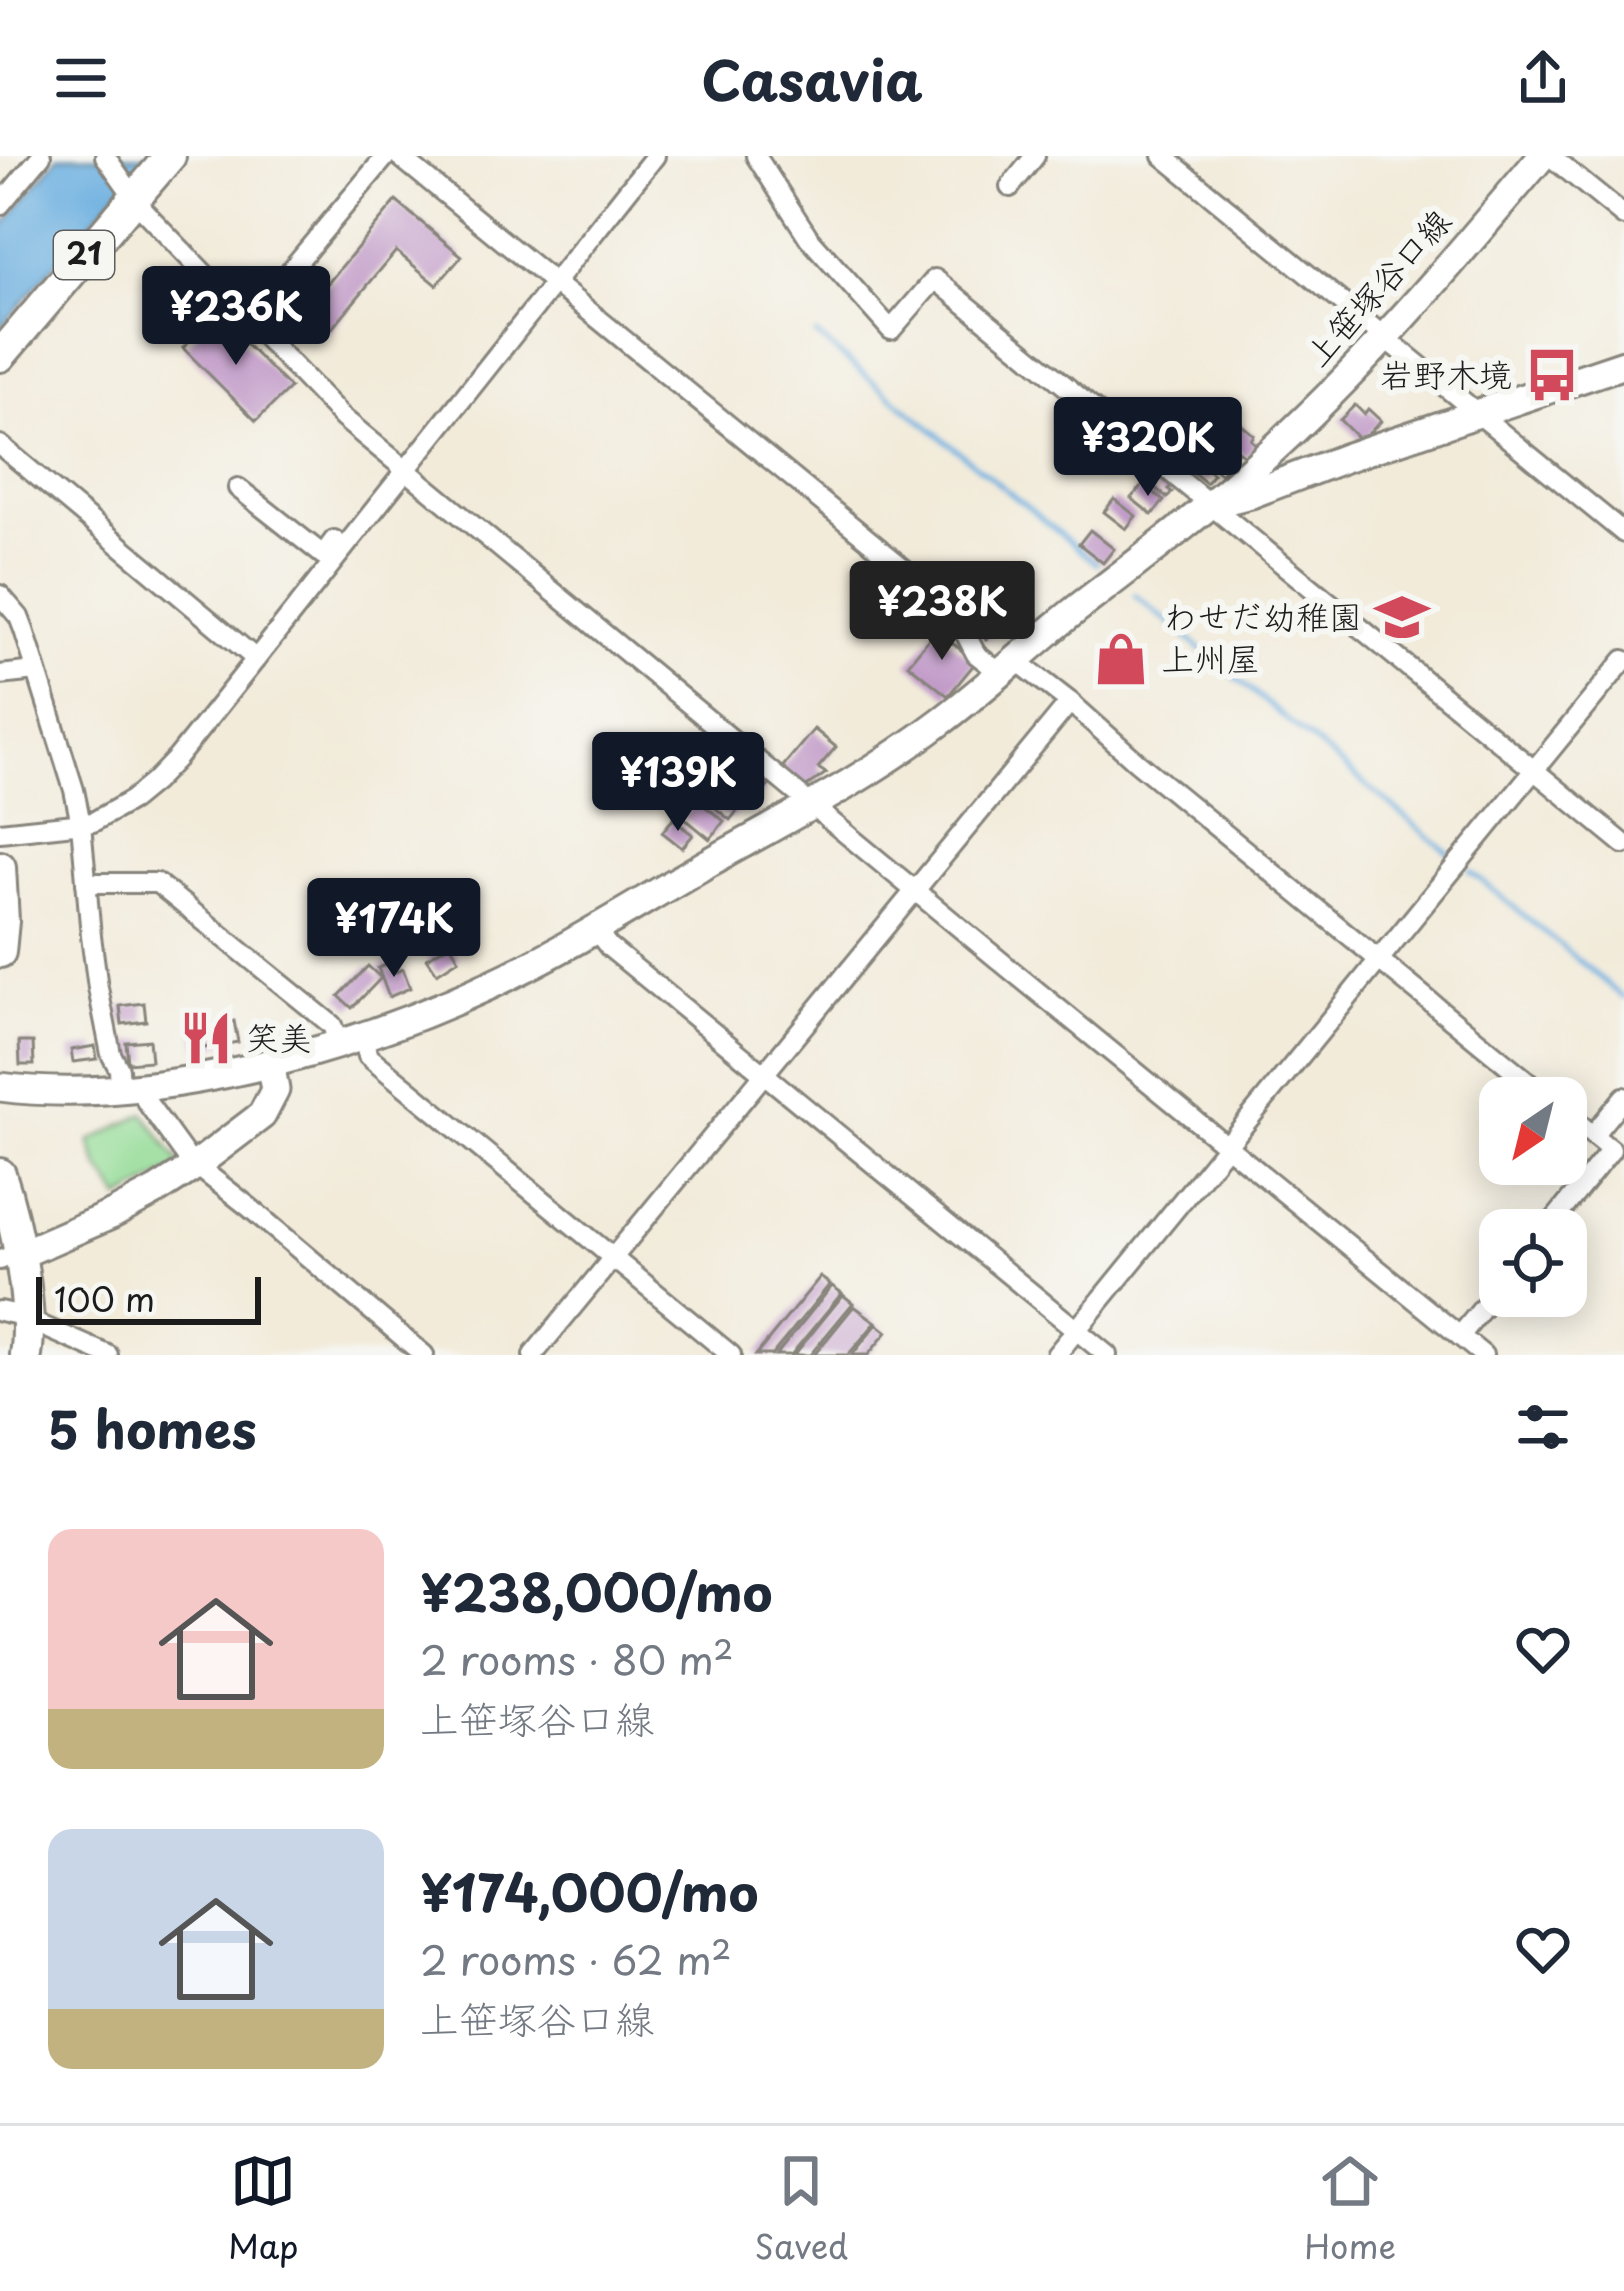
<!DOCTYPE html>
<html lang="en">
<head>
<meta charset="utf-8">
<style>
	:root { --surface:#fff; --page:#f6f6f7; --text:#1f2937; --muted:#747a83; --line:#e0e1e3; --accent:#111827 }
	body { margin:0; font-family:"Playpen Sans","Klee One",sans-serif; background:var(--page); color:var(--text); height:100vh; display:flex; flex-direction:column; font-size:45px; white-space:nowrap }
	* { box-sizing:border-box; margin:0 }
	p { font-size:39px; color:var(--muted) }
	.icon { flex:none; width:66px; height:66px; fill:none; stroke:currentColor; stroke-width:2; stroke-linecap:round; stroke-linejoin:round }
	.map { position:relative; height:1199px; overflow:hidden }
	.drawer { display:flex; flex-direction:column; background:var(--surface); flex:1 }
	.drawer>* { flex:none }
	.needle { width:78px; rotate:215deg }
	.controls { position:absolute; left:1479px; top:921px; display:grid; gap:24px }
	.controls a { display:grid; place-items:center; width:108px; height:108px; border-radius:24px; background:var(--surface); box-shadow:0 6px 30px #0003; font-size:60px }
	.scale { position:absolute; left:36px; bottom:30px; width:225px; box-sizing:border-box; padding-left:12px; border:6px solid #1c1c1c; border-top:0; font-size:33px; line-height:42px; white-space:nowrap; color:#1c1c1c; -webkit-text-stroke:9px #f6f6f2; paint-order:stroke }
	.price { position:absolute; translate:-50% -102px; padding:0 27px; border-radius:12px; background:var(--accent); color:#fff; font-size:39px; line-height:78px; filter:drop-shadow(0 3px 6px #0008) }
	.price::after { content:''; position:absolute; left:50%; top:72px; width:36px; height:27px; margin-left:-18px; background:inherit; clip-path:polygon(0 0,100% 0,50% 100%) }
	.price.selected { background:#222; color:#fff }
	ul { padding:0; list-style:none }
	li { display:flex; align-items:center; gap:36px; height:300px; padding:0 48px }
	li span { display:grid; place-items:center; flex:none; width:336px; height:240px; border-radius:24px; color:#555 }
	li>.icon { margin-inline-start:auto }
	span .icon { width:144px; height:144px; fill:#fffc; stroke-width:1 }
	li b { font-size:51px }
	h2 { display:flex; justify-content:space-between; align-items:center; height:144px; padding:0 48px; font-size:51px }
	header { display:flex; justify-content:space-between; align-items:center; height:156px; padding:0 48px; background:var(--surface); font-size:54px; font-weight:700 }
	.tabs { display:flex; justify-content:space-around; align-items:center; height:168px; border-top:3px solid var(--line); background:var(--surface); font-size:33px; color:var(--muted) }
	.tabs a { display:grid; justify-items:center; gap:6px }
	.tabs .selected { color:var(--accent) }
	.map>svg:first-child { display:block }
</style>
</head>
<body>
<header><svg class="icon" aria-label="menu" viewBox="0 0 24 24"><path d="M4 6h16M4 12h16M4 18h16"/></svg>Casavia<svg class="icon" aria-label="share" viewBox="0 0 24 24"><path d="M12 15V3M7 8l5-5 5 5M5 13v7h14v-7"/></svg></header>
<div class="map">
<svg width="1624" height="1199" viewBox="0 0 1624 1199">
	<rect width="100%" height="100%" fill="#f6f6f2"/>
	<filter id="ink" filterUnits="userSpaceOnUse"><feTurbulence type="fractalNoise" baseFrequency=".00833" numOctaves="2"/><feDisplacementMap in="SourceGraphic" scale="24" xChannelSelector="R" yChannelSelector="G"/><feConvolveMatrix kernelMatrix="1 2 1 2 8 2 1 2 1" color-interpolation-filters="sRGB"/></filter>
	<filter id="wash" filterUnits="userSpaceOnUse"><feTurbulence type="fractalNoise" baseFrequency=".004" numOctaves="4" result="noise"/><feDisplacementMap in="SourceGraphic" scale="48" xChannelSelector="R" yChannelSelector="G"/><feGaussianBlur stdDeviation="2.7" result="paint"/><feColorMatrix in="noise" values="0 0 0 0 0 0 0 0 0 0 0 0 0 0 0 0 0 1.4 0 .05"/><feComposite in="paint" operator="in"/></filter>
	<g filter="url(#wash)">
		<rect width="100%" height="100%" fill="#f2ebda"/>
		<path fill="#94dc97" stroke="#587c5a" stroke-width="3" d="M144,957L181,1009L121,1043L99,1011L90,986Z"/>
		<path fill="#6bafe0" stroke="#44667e" stroke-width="3" d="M58,0H148L0,173V74Z"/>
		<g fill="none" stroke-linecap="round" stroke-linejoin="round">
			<g stroke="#6bafe0" stroke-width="4.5">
				<path d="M816,179L1097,408"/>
				<path d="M1135,439L1449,697"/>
				<path d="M1470,715L1624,842"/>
			</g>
		</g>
		<g id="blocks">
			<g fill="#c29cc9">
				<path d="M396,45L462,100L437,129L396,95L328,177L304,156Z"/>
				<path d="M216,159L290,232L256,265L183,192Z"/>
				<path d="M1355,249L1364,258L1368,253L1381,265L1366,280L1358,282L1340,264Z"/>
				<path d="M1238,266L1254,279L1251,284L1256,288L1246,301L1224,284Z"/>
				<path d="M1218,282L1237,297L1229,307L1210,292Z"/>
				<path d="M1207,294L1227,309L1221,318L1201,302Z"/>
				<path d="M1195,304L1213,318L1206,327L1188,312Z"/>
				<path d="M1150,318L1155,322L1158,318L1172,329L1168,333L1172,336L1167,342L1146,324Z"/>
				<path d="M1144,328L1164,345L1152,359L1131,342Z"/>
				<path d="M1114,343L1136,360L1126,373L1104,356Z"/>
				<path d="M1090,374L1114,393L1103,407L1079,388Z"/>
				<path d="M994,454L1006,468L986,484L975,471Z"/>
				<path d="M936,474L976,506L948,540L908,508Z"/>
				<path d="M814,573L836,591L818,612L826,617L805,632L780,614Z"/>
				<path d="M731,594L770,628L758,642L752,637L730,664L696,636Z"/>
				<path d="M697,644L724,665L710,683L683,661Z"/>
				<path d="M673,663L693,679L682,692L662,676Z"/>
				<path d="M450,788L459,803L437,817L427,802Z"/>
				<path d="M388,808L393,817L403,813L410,832L389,841L378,812Z"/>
				<path d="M368,810L381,822L352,852L339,840Z"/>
				<path d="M144,847L146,865L122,868L120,850Z"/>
				<path d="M234,865L238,886L198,893L194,872Z"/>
				<path d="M149,884L151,905L128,907L126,886Z"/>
				<path d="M19,886H33L34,909H20Z"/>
				<path d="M95,890L97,903L73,906L71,894Z"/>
				<path d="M820,1121L830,1128L772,1199H756Z"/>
				<path d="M832,1130L842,1137L791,1199H776Z"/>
				<path d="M843,1139L853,1147L810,1199H794Z"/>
				<path d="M854,1150L876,1166L848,1199H814Z"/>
				<path d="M877,1168L887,1176L868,1199H852Z"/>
			</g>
		</g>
	</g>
	<g filter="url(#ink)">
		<use href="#blocks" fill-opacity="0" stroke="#87847b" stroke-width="3"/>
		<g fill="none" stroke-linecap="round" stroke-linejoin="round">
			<defs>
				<g id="street">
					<path d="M105,0L144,55L343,262L1011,814L1483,1199"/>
					<path d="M399,0L952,452L976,498L1000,517"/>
					<path d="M756,0L809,82L891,174L935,123L1624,688"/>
					<path d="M1163,0L1624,377"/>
					<path d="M1550,0L1624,60"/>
					<path d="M1010,31L1035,0"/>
					<path d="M0,49L41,0"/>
					<path d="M249,164L386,0"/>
					<path d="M0,289L256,503"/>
					<path d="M238,332L323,399L334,384"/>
					<path d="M0,439L19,461L24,474L74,634L81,668L91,780L98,832L111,898L119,913L120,934"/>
					<path d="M1016,504L1070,546L1137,606L1548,942"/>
					<path d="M0,519L36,515"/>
					<path d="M0,676L93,666L132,644L154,626L177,602L256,503L655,0"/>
					<path d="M86,727H157L332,869L338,887"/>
					<path d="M595,773L609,791L1107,1199"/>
					<path d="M362,879L368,900L731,1199"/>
					<path d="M143,930L146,945L188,1003L249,1051L424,1199"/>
					<path d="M1593,979L1624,941"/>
					<path d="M1546,1074L1611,994L1566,957"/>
					<path d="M0,1104L5,1102"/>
					<path d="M0,1155L14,1158"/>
					<path d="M27,1169H40L108,1199"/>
					<path d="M1460,1180L1500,1131"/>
					<path d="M533,1199L1070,546"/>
					<path d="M1056,1199L1624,504"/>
				</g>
				<g id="secondary">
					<path d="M1220,346L1251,338L1345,302L1624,208"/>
					<path d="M0,931C154,951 349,895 488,830C564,795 635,749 708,707C786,663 867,622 939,567C989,530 1034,486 1083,448C1150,397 1216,347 1278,289C1374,200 1458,100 1542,0"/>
					<path d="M18,1097L28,1095L113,1058L156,1035L195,1010L262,959L275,934L270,906"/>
				</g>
				<g id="primary">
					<path d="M0,200L170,0"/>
					<path d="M0,711L3,765L0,796"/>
					<path d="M0,1018C15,1063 34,1152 26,1199"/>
				</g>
			</defs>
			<use href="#street" stroke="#87847b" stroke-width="24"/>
			<use href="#secondary" stroke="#87847b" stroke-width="33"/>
			<use href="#primary" stroke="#87847b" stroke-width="36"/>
			<use href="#street" stroke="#fff" stroke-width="18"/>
			<use href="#secondary" stroke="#fff" stroke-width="27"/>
			<use href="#primary" stroke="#fff" stroke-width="30"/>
		</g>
	</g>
	<defs>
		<symbol id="bus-bare" viewBox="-9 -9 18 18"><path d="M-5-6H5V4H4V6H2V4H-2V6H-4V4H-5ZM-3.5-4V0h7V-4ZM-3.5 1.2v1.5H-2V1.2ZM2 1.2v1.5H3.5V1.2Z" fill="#d1495b" stroke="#f6f6f2" stroke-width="2.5" paint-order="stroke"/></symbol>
		<symbol id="school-bare" viewBox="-9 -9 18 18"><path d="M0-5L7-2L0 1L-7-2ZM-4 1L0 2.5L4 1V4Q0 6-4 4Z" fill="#d1495b" stroke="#f6f6f2" stroke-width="2.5" paint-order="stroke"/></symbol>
		<symbol id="shop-bare" viewBox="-9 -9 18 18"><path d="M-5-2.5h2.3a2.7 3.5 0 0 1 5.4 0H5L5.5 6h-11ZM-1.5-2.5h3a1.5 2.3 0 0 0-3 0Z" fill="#d1495b" stroke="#f6f6f2" stroke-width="2.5" paint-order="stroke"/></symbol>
		<symbol id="restaurant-bare" viewBox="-9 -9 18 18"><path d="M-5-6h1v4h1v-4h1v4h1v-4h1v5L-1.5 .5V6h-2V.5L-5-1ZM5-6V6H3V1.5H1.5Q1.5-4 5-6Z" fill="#d1495b" stroke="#f6f6f2" stroke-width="2.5" paint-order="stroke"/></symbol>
	</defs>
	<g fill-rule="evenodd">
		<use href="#bus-bare" x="1514" y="181" width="76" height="76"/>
		<use href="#school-bare" x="1364" y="423" width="76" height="76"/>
		<use href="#shop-bare" x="1083" y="465" width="76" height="76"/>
		<use href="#restaurant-bare" x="168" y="844" width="76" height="76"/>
	</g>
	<g text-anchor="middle" stroke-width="12" stroke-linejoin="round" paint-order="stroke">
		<rect fill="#f6f6f2" stroke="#5d5d5c" stroke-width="3" x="54" y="75" width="60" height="48" rx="9"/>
		<g font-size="30" font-weight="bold" fill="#1c1c1c">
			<text x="84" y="109">21</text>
		</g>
		<g font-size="33" fill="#1c1c1c" stroke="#f6f6f2">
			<text transform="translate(1378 132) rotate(-48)" y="12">上笹塚谷口線</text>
		</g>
		<g font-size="33" fill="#1c1c1c" stroke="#f6f6f2" text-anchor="end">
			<text x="1512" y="231">岩野木境</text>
			<text x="1362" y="473">わせだ幼稚園</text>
			<text x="1161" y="515" text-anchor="start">上州屋</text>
			<text x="246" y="894" text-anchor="start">笑美</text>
		</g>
	</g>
</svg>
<div class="controls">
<a><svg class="needle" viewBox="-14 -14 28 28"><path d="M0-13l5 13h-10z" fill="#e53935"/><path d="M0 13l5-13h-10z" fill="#747a83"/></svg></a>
<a><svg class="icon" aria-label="locate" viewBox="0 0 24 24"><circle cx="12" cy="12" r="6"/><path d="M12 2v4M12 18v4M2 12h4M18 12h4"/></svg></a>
</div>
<div class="scale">100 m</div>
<b class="price" style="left:236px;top:212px">¥236K</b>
<b class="price" style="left:1148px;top:343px">¥320K</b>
<b class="price selected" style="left:942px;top:507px">¥238K</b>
<b class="price" style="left:678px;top:678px">¥139K</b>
<b class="price" style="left:394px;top:824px">¥174K</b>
</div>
<section class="drawer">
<h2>5 homes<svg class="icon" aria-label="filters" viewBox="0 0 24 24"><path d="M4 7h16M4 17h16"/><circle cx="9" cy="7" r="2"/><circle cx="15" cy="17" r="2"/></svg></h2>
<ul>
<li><span style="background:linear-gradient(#f6c9c9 75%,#c2b280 0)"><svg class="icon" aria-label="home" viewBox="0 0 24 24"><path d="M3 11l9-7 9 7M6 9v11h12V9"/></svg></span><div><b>¥238,000/mo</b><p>2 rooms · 80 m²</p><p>上笹塚谷口線</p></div><svg class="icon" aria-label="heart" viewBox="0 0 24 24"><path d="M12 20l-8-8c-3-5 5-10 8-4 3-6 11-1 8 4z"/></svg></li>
<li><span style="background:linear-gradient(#c9d6e8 75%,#c2b280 0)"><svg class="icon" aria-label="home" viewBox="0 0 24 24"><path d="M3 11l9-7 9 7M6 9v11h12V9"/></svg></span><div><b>¥174,000/mo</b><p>2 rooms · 62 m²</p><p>上笹塚谷口線</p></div><svg class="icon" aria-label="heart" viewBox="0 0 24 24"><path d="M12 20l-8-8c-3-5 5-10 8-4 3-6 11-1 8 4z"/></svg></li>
</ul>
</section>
<nav class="tabs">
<a class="selected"><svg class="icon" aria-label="map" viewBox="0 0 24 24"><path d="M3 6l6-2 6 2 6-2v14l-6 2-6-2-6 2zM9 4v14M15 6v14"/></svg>Map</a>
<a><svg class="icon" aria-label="saved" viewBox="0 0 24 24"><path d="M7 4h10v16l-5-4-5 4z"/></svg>Saved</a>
<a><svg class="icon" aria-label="home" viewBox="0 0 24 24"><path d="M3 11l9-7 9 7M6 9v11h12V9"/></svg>Home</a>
</nav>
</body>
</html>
